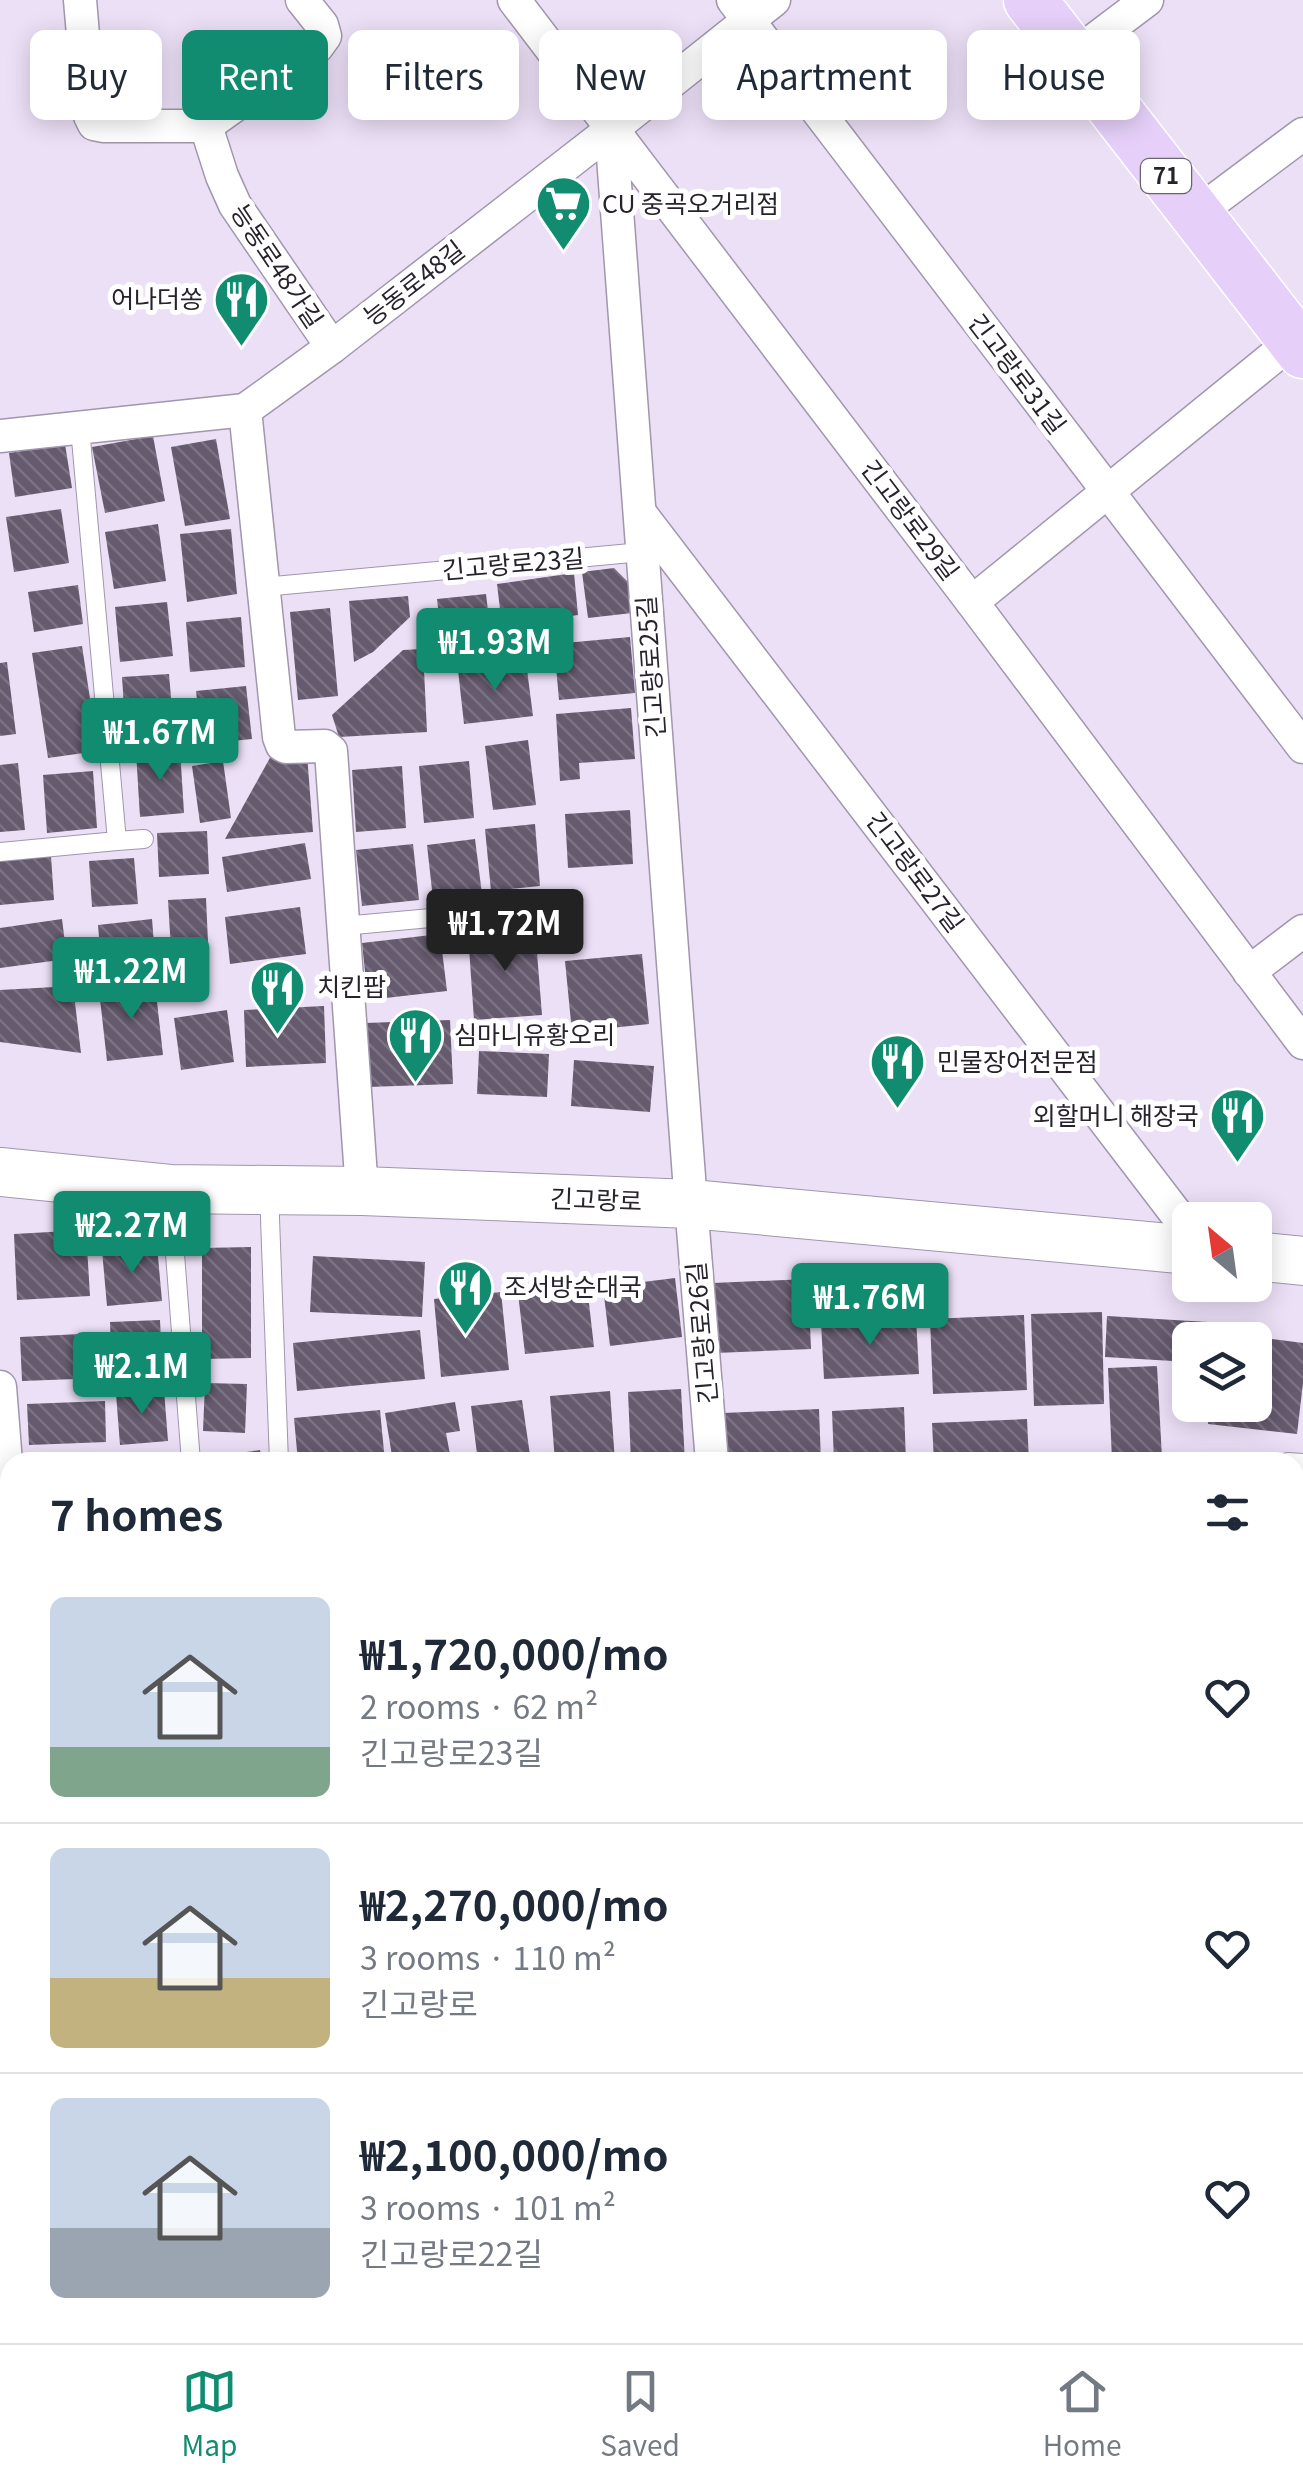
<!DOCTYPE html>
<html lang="en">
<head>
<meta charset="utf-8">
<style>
	:root { --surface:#fff; --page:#f2f2f3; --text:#1f2937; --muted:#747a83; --line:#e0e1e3; --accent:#118c70 }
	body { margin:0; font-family:Georgia,"Noto Sans KR",serif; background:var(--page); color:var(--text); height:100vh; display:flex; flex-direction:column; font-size:38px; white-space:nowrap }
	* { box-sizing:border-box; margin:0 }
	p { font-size:32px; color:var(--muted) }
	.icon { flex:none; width:55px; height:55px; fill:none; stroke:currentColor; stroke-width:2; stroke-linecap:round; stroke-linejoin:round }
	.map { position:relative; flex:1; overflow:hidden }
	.details { position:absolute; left:0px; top:1452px; width:1305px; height:892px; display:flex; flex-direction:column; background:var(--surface); border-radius:30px 30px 0 0; box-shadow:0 5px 25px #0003 }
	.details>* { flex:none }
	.banner { position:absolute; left:30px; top:30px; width:1245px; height:90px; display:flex; gap:20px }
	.needle { width:65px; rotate:331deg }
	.tools { position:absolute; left:1172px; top:1202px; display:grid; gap:20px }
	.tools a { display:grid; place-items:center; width:100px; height:100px; border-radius:15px; background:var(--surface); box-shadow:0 5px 25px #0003; font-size:50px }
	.price { position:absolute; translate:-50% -85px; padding:0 22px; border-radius:10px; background:var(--accent); color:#fff; font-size:32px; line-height:65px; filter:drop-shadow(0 2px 5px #0008) }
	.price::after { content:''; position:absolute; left:50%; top:60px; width:30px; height:22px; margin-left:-15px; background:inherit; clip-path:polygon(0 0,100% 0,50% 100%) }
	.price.on { background:#222; color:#fff }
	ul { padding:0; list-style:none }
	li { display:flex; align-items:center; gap:30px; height:250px; padding:0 50px }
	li+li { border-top:2px solid var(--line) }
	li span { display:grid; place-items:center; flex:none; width:280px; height:200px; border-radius:15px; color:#555 }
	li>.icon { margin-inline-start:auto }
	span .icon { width:120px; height:120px; fill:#fffc; stroke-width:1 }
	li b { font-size:42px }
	h2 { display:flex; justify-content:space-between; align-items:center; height:120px; padding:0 50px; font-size:42px }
	.chip { padding:0 35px; border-radius:15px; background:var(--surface); box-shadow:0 5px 25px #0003; font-size:35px; line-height:90px }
	.chip.on { background:var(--accent); color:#fff }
	.menu { display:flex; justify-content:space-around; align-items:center; height:140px; border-top:2px solid var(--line); background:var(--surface); font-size:28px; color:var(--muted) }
	.menu a { display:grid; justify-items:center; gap:5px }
	.menu .on { color:var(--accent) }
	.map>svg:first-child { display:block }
</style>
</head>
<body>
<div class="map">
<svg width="1303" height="2343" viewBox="0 0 1303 2343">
	<defs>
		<pattern id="building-back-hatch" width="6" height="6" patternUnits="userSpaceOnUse" patternTransform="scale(2.5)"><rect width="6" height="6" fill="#655a6e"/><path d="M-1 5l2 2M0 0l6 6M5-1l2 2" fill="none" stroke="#7b7382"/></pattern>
	</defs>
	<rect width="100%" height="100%" fill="#ece0f7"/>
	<g fill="url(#building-back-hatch)">
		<path d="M153,436L165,501L105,513L92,447Z"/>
		<path d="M216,439L230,519L185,526L171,447Z"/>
		<path d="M65,444L72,488L15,497L9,453Z"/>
		<path d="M61,509L69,563L14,572L6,517Z"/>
		<path d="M158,524L166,581L114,589L105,532Z"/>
		<path d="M231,529L237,594L187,602L180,534Z"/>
		<path d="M614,568L629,583L632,613L588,618L582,572Z"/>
		<path d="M574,573L578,615L502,626L497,584Z"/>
		<path d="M78,585L83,624L34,632L28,592Z"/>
		<path d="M486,594L490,628L441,634L437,599Z"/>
		<path d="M408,596L410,617L373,652L354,662L349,601Z"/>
		<path d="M167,602L173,656L120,662L115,607Z"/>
		<path d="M330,608L338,696L298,700L290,612Z"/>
		<path d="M241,617L245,667L190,672L186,622Z"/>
		<path d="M630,637L635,693L559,700L554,644Z"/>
		<path d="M82,646L98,751L48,758L32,653Z"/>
		<path d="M423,649L427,732L339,737L332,715L403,650Z"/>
		<path d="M7,662L16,734L0,736V663Z"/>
		<path d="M526,662L533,716L464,724L458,670Z"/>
		<path d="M169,674L174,733L126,737L122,677Z"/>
		<path d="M246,686L252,739L202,744L196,691Z"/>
		<path d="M631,708L635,759L579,763L580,779L560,781L556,714Z"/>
		<path d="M528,740L536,805L493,810L485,746Z"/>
		<path d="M180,749L184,813L140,817L136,752Z"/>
		<path d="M307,754L313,832L225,839L271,756Z"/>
		<path d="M223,761L231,818L200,823L192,766Z"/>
		<path d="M469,761L474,818L424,823L419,766Z"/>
		<path d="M18,763L25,830L0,832V765Z"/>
		<path d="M402,766L406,828L356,832L352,770Z"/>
		<path d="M93,771L97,828L47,833L43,775Z"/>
		<path d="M630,810L633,864L568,868L565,814Z"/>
		<path d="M535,824L540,886L491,891L485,829Z"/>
		<path d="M207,831L209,874L159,877L157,833Z"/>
		<path d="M475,839L483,902L434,908L427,845Z"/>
		<path d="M305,843L311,879L227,892L222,857Z"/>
		<path d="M413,844L419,900L362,906L356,850Z"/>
		<path d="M51,856L54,900L0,905V861Z"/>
		<path d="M134,858L138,904L92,907L89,861Z"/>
		<path d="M206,898L209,964L172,966L168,900Z"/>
		<path d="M300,907L306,954L230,964L225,917Z"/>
		<path d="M62,919L67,959L0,968V928Z"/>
		<path d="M152,919L155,956L101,961L98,925Z"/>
		<path d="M535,928L542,1015L474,1020L468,933Z"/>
		<path d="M440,934L447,991L368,1000L362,943Z"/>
		<path d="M642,954L649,1024L572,1032L565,961Z"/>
		<path d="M155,984L163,1055L107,1061L99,990Z"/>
		<path d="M73,986L81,1053L0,1042V990Z"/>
		<path d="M324,1006L326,1063L246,1067L244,1010Z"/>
		<path d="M227,1010L234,1062L181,1070L174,1018Z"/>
		<path d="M450,1020L453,1084L368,1087L365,1023Z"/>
		<path d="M479,1051L549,1054L547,1097L477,1094Z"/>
		<path d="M574,1060L654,1066L650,1112L571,1106Z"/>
		<path d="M86,1230L90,1296L17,1300L14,1234Z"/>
		<path d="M157,1246L162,1301L107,1306L102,1250Z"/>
		<path d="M251,1247V1358L202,1359V1248Z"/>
		<path d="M313,1256L425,1262L422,1317L310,1312Z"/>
		<path d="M675,1278L682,1337L610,1346L603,1287Z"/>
		<path d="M808,1279L811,1349L716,1353L713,1283Z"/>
		<path d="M587,1286L594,1347L525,1354L518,1293Z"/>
		<path d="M501,1292L509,1370L441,1377L434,1299Z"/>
		<path d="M1102,1312L1104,1404L1034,1406L1031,1314Z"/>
		<path d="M1024,1315L1027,1390L933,1394L930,1319Z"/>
		<path d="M1107,1316L1208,1322L1207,1340H1190V1362L1105,1357Z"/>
		<path d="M916,1317L919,1374L824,1379L821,1322Z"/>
		<path d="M160,1320L162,1361H134V1374H112L110,1322Z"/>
		<path d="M420,1330L425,1379L297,1391L293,1343Z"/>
		<path d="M1219,1332L1303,1343V1383L1297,1434L1208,1424L1210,1405H1255V1340H1218Z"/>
		<path d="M100,1333L102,1378L22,1381L20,1337Z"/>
		<path d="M1157,1366L1162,1458L1112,1460L1108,1368Z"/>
		<path d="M205,1383L247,1384L245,1433L203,1431Z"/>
		<path d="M681,1389L685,1462H631L628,1392Z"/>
		<path d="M164,1390L168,1441L120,1445L116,1394Z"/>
		<path d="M610,1391L615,1462H555L550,1396Z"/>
		<path d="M522,1400L531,1462H478L471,1406Z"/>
		<path d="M105,1401L106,1442L29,1445L27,1404Z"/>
		<path d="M455,1402L460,1431L446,1433L451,1460L435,1462H393L385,1413Z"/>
		<path d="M904,1407L906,1462H834L832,1411Z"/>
		<path d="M819,1409L821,1462H725L723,1413Z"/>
		<path d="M380,1410L385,1462H298L294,1418Z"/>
		<path d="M1027,1419L1029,1462H934L932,1423Z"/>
		<path d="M260,1450L262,1462H214L215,1457Z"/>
		<path d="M1295,1484L1303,1487V1562L1295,1560Z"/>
		<path d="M1300,1797L1303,1799V1863L1295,1858V1804Z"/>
		<path d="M0,1872L4,1874L9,1944L0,1945Z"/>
		<path d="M1295,1898L1303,1906V1927L1296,1946L1303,1953V1964L1296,1971L1303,1978V1996L1295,2004Z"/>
		<rect x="0" y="1966" width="10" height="42"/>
		<path d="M0,2016H9L10,2028V2061L0,2062Z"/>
		<path d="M1295,2044L1303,2055V2126L1295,2132Z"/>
		<path d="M10,2076V2124L0,2126V2077Z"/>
		<path d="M10,2148V2197L0,2199V2150Z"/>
		<path d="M10,2215V2267L0,2268V2216Z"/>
		<path d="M10,2291V2333L0,2335V2292Z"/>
		<path d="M1303,2300V2343H1287L1282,2335H1295V2305Z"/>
		<path d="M115,2335H194L195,2343H116Z"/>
		<path d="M204,2335H262V2343H205Z"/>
		<path d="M272,2335H327L328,2343H273Z"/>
		<path d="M340,2335H400L401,2340L374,2343H341Z"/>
		<path d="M598,2335H649L648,2343H606L597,2341Z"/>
		<rect x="680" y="2335" width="53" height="8"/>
		<path d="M913,2335H990L982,2343H906Z"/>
		<path d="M1018,2335H1061L1060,2338L1075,2342L1009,2343Z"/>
		<path d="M1091,2335H1164L1165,2343H1092Z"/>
		<path d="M1219,2335H1276L1277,2343H1209V2336Z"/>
	</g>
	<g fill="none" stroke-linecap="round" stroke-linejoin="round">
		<defs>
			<g id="lane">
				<path d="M263,587L642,552"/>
				<path d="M117,841L144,839"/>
				<path d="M0,852L117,841L80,428"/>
				<path d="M343,926L518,910"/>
				<path d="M170,1189L191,1462"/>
				<path d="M269,1191L279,1462"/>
				<path d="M1288,1462L1303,1463"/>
				<path d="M1295,1679L1300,1726"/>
				<path d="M1295,1885L1303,1889"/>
				<path d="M586,2343V2335"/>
				<path d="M889,2343L896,2335"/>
			</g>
			<g id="street">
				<path d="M80,0L90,116L94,124L104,126H206L317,47L325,36L322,25L302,0"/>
				<path d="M514,0L972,602L1303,1043"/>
				<path d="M733,0L1303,747"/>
				<path d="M1073,56L1147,0"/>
				<path d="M206,126L222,176L235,205L332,347"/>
				<path d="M611,130L691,1204L712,1462"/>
				<path d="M1196,214L1303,134"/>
				<path d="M245,410L279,737L282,745L286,747L325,746L331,751L362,1191"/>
				<path d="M0,436L245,410L332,347L611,130L774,0"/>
				<path d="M640,513L1190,1232"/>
				<path d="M972,602L1294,340"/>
				<path d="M1249,972L1303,931"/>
				<path d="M0,1387L10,1513"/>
				<path d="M1295,1727L1303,1726"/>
				<path d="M0,1844L10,1843"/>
				<path d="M1295,2205L1303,2216"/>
				<path d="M97,2335L98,2343"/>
				<path d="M429,2335L430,2343"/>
				<path d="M483,2335L512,2343"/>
				<path d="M1193,2335L1194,2343"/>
				<path d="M765,2343V2335"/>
			</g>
			<g id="secondary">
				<path d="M0,1172L170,1189L362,1191L691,1204L1190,1250"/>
				<path d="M1255,1256L1303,1261"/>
			</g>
			<path id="primary" d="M1030,0L1303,352"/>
		</defs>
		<use href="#lane" stroke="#a196ac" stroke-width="20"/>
		<use href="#street" stroke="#a196ac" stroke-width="35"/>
		<use href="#secondary" stroke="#a196ac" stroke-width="50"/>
		<use href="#primary" stroke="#fff" stroke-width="55"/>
		<use href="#lane" stroke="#fff" stroke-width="18"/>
		<use href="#street" stroke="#fff" stroke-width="32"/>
		<use href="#secondary" stroke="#fff" stroke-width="48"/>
		<use href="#primary" stroke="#e6d0f9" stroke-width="52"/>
	</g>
	<defs>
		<symbol id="supermarket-pin" viewBox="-11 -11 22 30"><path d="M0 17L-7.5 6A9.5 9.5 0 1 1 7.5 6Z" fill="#118c70" stroke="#fff"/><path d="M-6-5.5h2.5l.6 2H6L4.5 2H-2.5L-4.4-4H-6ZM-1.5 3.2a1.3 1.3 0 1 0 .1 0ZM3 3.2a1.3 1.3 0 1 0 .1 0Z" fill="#fff"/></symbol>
		<symbol id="restaurant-pin" viewBox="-11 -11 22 30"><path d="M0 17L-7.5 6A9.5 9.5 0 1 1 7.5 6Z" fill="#118c70" stroke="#fff"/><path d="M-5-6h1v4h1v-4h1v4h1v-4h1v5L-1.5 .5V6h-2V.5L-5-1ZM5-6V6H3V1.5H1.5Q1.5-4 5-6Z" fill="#fff"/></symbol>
	</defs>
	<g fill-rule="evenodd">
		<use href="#supermarket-pin" x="532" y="172" width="63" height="86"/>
		<use href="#restaurant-pin" x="210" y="268" width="63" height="86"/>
		<use href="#restaurant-pin" x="246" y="956" width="63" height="86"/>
		<use href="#restaurant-pin" x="384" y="1004" width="63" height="86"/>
		<use href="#restaurant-pin" x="866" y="1030" width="63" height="86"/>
		<use href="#restaurant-pin" x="1206" y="1084" width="63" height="86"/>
		<use href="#restaurant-pin" x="434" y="1256" width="63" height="86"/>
	</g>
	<g text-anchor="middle" stroke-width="10" stroke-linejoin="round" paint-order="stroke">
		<rect fill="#fff" stroke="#68646b" stroke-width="2.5" x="1141" y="159" width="50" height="34" rx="8"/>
		<g font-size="22" font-weight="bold" fill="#27222b">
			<text x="1166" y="184">71</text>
		</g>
		<g font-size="25" fill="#27222b" stroke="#fff" text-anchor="start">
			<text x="602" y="213">CU 중곡오거리점</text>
			<text x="203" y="308" text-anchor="end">어나더쏭</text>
			<text x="317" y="996">치킨팝</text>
			<text x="454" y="1044">심마니유황오리</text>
			<text x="937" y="1071">민물장어전문점</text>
			<text x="1199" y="1125" text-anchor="end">외할머니 해장국</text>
			<text x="504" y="1296">조서방순대국</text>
		</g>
		<g font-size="25" fill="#27222b" stroke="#fff">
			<text transform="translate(277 266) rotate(56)" y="9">능동로48가길</text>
			<text transform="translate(414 283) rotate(-38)" y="9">능동로48길</text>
			<text transform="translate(1017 374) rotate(53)" y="9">긴고랑로31길</text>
			<text transform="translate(910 520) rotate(53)" y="9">긴고랑로29길</text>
			<text transform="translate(513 564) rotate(-5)" y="9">긴고랑로23길</text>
			<text transform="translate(651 667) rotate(-94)" y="9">긴고랑로25길</text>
			<text transform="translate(915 872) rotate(53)" y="9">긴고랑로27길</text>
			<text transform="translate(596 1200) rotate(2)" y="9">긴고랑로</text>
			<text transform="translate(702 1333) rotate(-95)" y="9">긴고랑로26길</text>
		</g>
	</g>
</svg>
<div class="tools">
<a><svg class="needle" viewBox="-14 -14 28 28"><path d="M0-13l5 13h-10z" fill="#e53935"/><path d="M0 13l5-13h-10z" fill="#747a83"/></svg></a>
<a><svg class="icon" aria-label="layers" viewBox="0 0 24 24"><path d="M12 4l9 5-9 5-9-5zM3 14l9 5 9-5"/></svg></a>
</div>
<b class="price" style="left:495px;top:693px">₩1.93M</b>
<b class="price" style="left:160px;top:783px">₩1.67M</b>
<b class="price on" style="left:505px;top:974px">₩1.72M</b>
<b class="price" style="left:131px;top:1022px">₩1.22M</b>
<b class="price" style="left:132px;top:1276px">₩2.27M</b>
<b class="price" style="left:870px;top:1348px">₩1.76M</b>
<b class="price" style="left:142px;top:1417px">₩2.1M</b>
<div class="banner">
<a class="chip">Buy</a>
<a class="chip on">Rent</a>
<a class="chip">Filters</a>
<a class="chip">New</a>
<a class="chip">Apartment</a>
<a class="chip">House</a>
</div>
<section class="details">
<h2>7 homes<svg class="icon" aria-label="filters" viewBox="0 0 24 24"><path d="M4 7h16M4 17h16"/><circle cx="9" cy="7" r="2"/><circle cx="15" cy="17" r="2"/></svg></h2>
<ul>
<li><span style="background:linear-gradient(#c9d6e8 75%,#7fa58c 0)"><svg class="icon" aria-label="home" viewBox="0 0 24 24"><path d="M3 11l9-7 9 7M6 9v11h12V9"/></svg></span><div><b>₩1,720,000/mo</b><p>2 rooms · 62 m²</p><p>긴고랑로23길</p></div><svg class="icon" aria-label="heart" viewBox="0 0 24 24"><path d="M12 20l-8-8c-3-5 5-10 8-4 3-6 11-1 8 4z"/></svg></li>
<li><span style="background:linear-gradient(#c9d6e8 65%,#c2b280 0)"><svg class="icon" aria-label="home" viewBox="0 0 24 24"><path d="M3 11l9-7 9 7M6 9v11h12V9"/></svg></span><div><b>₩2,270,000/mo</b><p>3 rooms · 110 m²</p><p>긴고랑로</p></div><svg class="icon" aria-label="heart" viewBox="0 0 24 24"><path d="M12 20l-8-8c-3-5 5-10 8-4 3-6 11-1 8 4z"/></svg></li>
<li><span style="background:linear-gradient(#c9d6e8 65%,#9aa5b1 0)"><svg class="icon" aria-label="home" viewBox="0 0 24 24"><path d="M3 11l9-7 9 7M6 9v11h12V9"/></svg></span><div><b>₩2,100,000/mo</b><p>3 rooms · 101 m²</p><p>긴고랑로22길</p></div><svg class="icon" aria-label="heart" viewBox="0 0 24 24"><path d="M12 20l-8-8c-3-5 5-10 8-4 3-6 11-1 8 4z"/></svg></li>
</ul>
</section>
</div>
<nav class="menu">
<a class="on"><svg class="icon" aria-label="map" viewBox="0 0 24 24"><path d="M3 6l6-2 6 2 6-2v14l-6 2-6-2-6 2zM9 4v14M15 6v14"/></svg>Map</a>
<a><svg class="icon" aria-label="saved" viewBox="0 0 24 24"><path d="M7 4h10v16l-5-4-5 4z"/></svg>Saved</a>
<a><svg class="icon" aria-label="home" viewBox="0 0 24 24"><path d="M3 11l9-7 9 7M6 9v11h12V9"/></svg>Home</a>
</nav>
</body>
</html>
